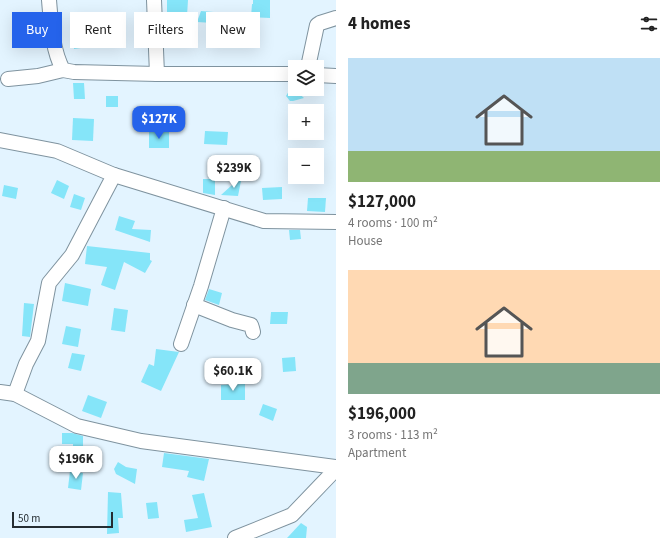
<!DOCTYPE html>
<html lang="en">
<head>
<meta charset="utf-8">
<style>
	:root { --surface:#fff; --page:#f6f6f6; --text:#222; --muted:#767676; --accent:#2563eb }
	body { margin:0; font-family:"Source Sans 3",sans-serif; background:var(--page); color:var(--text); height:100vh; display:flex; flex-direction:column; font-size:15px; white-space:nowrap }
	* { box-sizing:border-box; margin:0 }
	p { font-size:13px; color:var(--muted) }
	.icon { flex:none; width:22px; height:22px; fill:none; stroke:currentColor; stroke-width:2; stroke-linecap:round; stroke-linejoin:round }
	.map { position:relative; flex:1; overflow:hidden }
	.sheet { display:flex; flex-direction:column; background:var(--surface); width:336px }
	.sheet>* { flex:none }
	.banner { position:absolute; left:12px; top:12px; width:264px; height:36px; display:flex; gap:8px }
	.tools { position:absolute; left:288px; top:60px; display:grid; gap:8px }
	.tools a { display:grid; place-items:center; width:36px; height:36px; border-radius:0px; background:var(--surface); box-shadow:0 4px 16px #0002; font-size:20px }
	.scale { position:absolute; left:12px; bottom:10px; width:101px; box-sizing:border-box; padding-left:4px; border:2px solid #252d32; border-top:0; font-size:11px; line-height:14px; white-space:nowrap; color:#252d32; -webkit-text-stroke:3px #e3f4ff; paint-order:stroke }
	.price { position:absolute; translate:-50% -34px; padding:0 9px; border-radius:8px; background:#fff; color:#222; font-size:13px; line-height:26px; filter:drop-shadow(0 1px 2px #0008) }
	.price::after { content:''; position:absolute; left:50%; top:24px; width:12px; height:9px; margin-left:-6px; background:inherit; clip-path:polygon(0 0,100% 0,50% 100%) }
	.price.active { background:var(--accent); color:#fff }
	ul { padding:0; list-style:none }
	li { display:grid; align-content:center; gap:8px; height:212px; padding:0 12px }
	li span { display:grid; place-items:center; height:124px; border-radius:0px; color:#555 }
	li>.icon { margin-inline-start:auto }
	span .icon { width:72px; height:72px; fill:#fffc; stroke-width:1 }
	li b { font-size:17px }
	h2 { display:flex; justify-content:space-between; align-items:center; height:48px; padding:0 12px; font-size:17px }
	.chip { padding:0 14px; border-radius:0px; background:var(--surface); box-shadow:0 4px 16px #0002; font-size:14px; line-height:36px }
	.chip.active { background:var(--accent); color:#fff }
	main { display:flex; flex:1; min-height:0 }
	.map>svg:first-child { display:block }
</style>
</head>
<body>
<main>
<div class="map">
<svg width="336" height="538" viewBox="0 0 336 538">
	<rect width="100%" height="100%" fill="#e3f4ff"/>
	<g fill="#85e5f9">
		<path d="M167,0H188L187,16L167,15Z"/>
		<path d="M253,0H270V18L251,17L252,4H253Z"/>
		<path d="M201,11L214,12L213,23L197,22Z"/>
		<path d="M34,31H43L46,45L34,46Z"/>
		<path d="M87,36L88,47L74,49L73,37Z"/>
		<path d="M73,83H84L85,99H74Z"/>
		<path d="M292,90H295L304,98L293,101H290L286,96L289,91Z"/>
		<rect x="106" y="96" width="12" height="11"/>
		<path d="M73,118L94,119L93,141L72,140Z"/>
		<path d="M149,131L169,132V148H149Z"/>
		<path d="M205,131L228,132L227,145L204,144Z"/>
		<path d="M242,176L238,196L221,195Z"/>
		<path d="M203,179H215V195L203,193Z"/>
		<path d="M57,180L69,186L64,199L51,193Z"/>
		<path d="M4,185L18,188L16,199L2,196Z"/>
		<path d="M282,187V199L263,200L262,188Z"/>
		<path d="M74,194L85,198L81,210L70,207Z"/>
		<path d="M308,198H326L325,212L307,211Z"/>
		<path d="M119,216L135,221L132,229L151,230L150,242L115,230Z"/>
		<path d="M289,230H300L301,239L290,240Z"/>
		<path d="M87,246L150,253V260L152,261L145,273L124,262L115,290L101,285L107,267L85,264Z"/>
		<path d="M65,283L91,289L88,306L62,301Z"/>
		<path d="M209,289L222,293L219,305L205,300Z"/>
		<path d="M24,303L34,304L30,337L22,336Z"/>
		<path d="M114,308L128,310L125,332L111,330Z"/>
		<path d="M271,312H288L287,324H270Z"/>
		<path d="M66,326L81,329L78,347L62,344Z"/>
		<path d="M156,349L179,352L161,391L141,382L149,364L154,366Z"/>
		<path d="M72,353L85,355L81,371L68,368Z"/>
		<path d="M295,357L296,371L283,372L282,358Z"/>
		<path d="M245,384V400H221V385Z"/>
		<path d="M88,395L107,402L101,418L82,411Z"/>
		<path d="M263,404L277,409L273,421L259,415Z"/>
		<path d="M62,433H72L83,436V448H73V444H62Z"/>
		<path d="M164,453L209,459L204,481L187,477L189,471L162,467Z"/>
		<path d="M118,462L126,467L137,469L135,484L116,474L114,469Z"/>
		<path d="M70,471L83,473L81,490L68,488Z"/>
		<path d="M108,492L121,493L123,518H118L119,533L107,534Z"/>
		<path d="M204,493L212,527L186,532L184,520L198,518L192,495Z"/>
		<path d="M157,502L159,518L148,519L146,503Z"/>
		<path d="M301,523L307,527L306,538H287Z"/>
	</g>
	<g fill="none" stroke-linecap="round" stroke-linejoin="round">
		<defs>
			<g id="street">
				<path d="M49,0C51,23 52,49 63,70L74,72L157,74H295"/>
				<path d="M154,0L157,74"/>
				<path d="M308,67L317,25L320,23L336,18"/>
				<path d="M317,75L336,76"/>
				<path d="M8,79L38,76L63,70"/>
				<path d="M0,140L57,151L114,175L264,221L336,222"/>
				<path d="M194,305L232,320L251,325L252,328L253,332"/>
				<path d="M181,344L201,286L224,208"/>
				<path d="M0,392L15,394L77,426L141,441L336,467"/>
				<path d="M15,394L26,364L38,341L49,283L72,255L114,175"/>
				<path d="M235,538L292,515L336,469"/>
			</g>
		</defs>
		<use href="#street" stroke="#7f939f" stroke-width="16"/>
		<use href="#street" stroke="#fff" stroke-width="14"/>
	</g>
</svg>
<div class="tools">
<a><svg class="icon" aria-label="layers" viewBox="0 0 24 24"><path d="M12 4l9 5-9 5-9-5zM3 14l9 5 9-5"/></svg></a>
<a>+</a>
<a>−</a>
</div>
<div class="scale">50 m</div>
<b class="price active" style="left:159px;top:140px">$127K</b>
<b class="price" style="left:234px;top:189px">$239K</b>
<b class="price" style="left:233px;top:392px">$60.1K</b>
<b class="price" style="left:76px;top:480px">$196K</b>
<div class="banner">
<a class="chip active">Buy</a>
<a class="chip">Rent</a>
<a class="chip">Filters</a>
<a class="chip">New</a>
</div>
</div>
<section class="sheet">
<h2>4 homes<svg class="icon" aria-label="filters" viewBox="0 0 24 24"><path d="M4 7h16M4 17h16"/><circle cx="9" cy="7" r="2"/><circle cx="15" cy="17" r="2"/></svg></h2>
<ul>
<li><span style="background:linear-gradient(#bfe0f5 75%,#8fb573 0)"><svg class="icon" aria-label="home" viewBox="0 0 24 24"><path d="M3 11l9-7 9 7M6 9v11h12V9"/></svg></span><div><b>$127,000</b><p>4 rooms · 100 m²</p><p>House</p></div></li>
<li><span style="background:linear-gradient(#ffd9b3 75%,#7fa58c 0)"><svg class="icon" aria-label="home" viewBox="0 0 24 24"><path d="M3 11l9-7 9 7M6 9v11h12V9"/></svg></span><div><b>$196,000</b><p>3 rooms · 113 m²</p><p>Apartment</p></div></li>
</ul>
</section>
</main>
</body>
</html>
